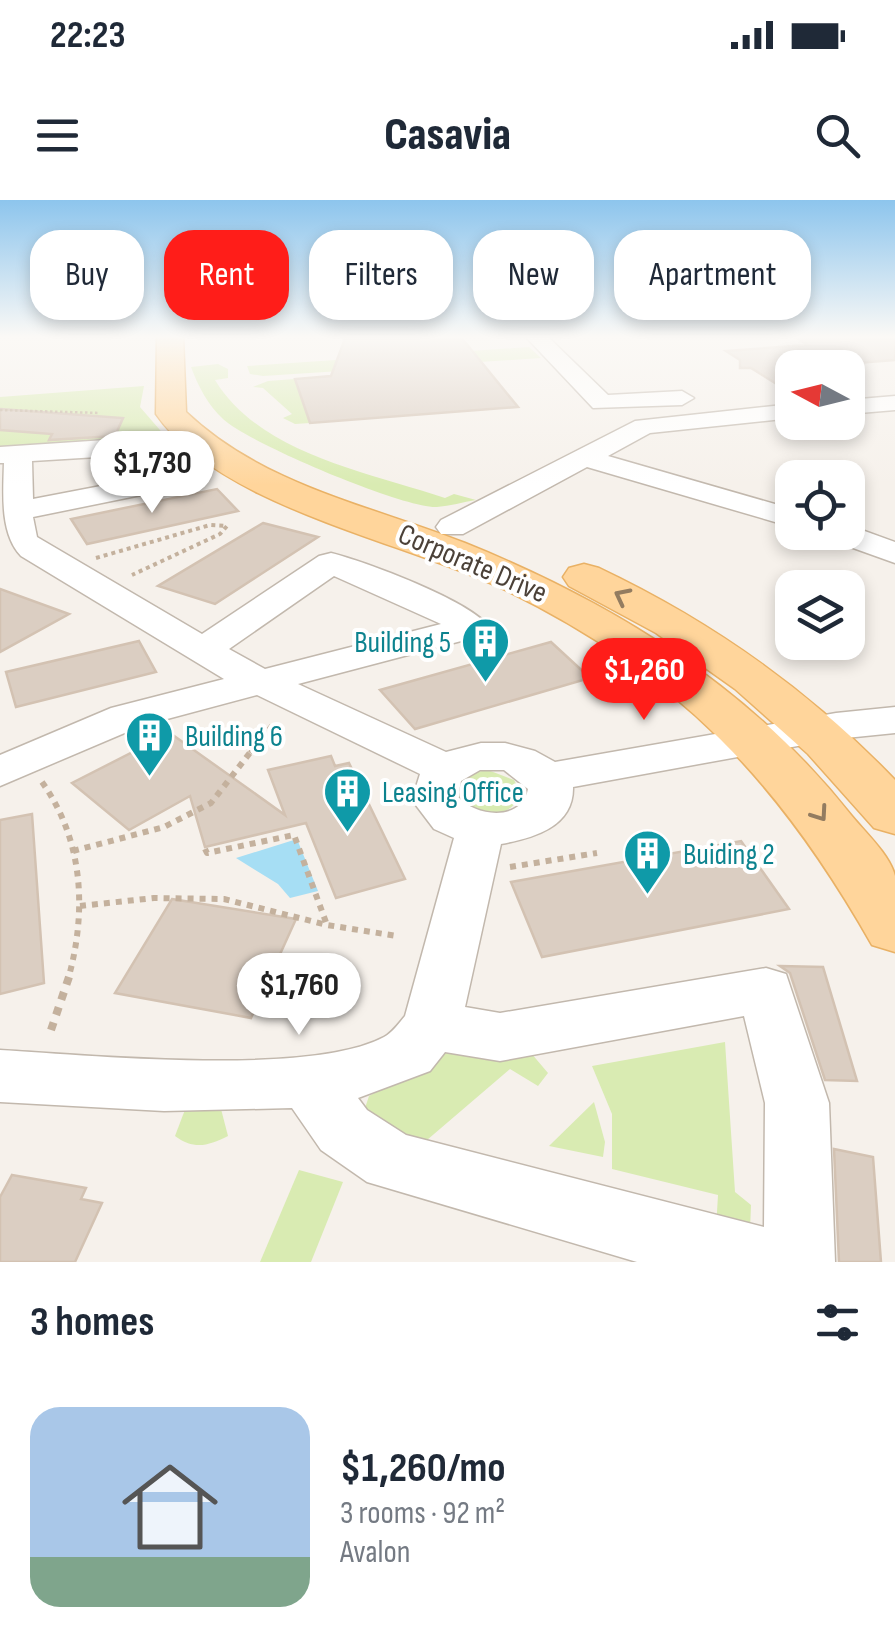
<!DOCTYPE html>
<html lang="en">
<head>
<meta charset="utf-8">
<style>
	:root { --surface:#fff; --page:#f6f6f7; --text:#1f2937; --muted:#747a83; --accent:#ff1d19 }
	body { margin:0; font-family:"Sofia Sans Condensed",sans-serif; background:var(--page); color:var(--text); height:100vh; display:flex; flex-direction:column; font-size:38px; white-space:nowrap }
	* { box-sizing:border-box; margin:0 }
	p { font-size:32px; color:var(--muted) }
	.icon { flex:none; width:55px; height:55px; fill:none; stroke:currentColor; stroke-width:2; stroke-linecap:round; stroke-linejoin:round }
	.map { position:relative; height:1062px; overflow:hidden }
	.side { display:flex; flex-direction:column; background:var(--surface); flex:1 }
	.side>* { flex:none }
	.guide { position:absolute; left:30px; top:30px; width:835px; height:90px; display:flex; gap:20px }
	.needle { width:65px; rotate:277deg }
	.tools { position:absolute; left:775px; top:150px; display:grid; gap:20px }
	.tools a { display:grid; place-items:center; width:90px; height:90px; border-radius:20px; background:var(--surface); box-shadow:0 5px 15px #0003; font-size:50px }
	.price { position:absolute; translate:-50% -85px; padding:0 22px; border-radius:35px; background:#fff; color:#222; font-size:32px; line-height:65px; filter:drop-shadow(0 2px 5px #0008) }
	.price::after { content:''; position:absolute; left:50%; top:60px; width:30px; height:22px; margin-left:-15px; background:inherit; clip-path:polygon(0 0,100% 0,50% 100%) }
	.price.selected { background:var(--accent); color:#fff }
	ul { padding:0; list-style:none }
	li { display:flex; align-items:center; gap:30px; height:250px; padding:0 30px }
	li span { display:grid; place-items:center; flex:none; width:280px; height:200px; border-radius:30px; color:#555 }
	li>.icon { margin-inline-start:auto }
	span .icon { width:120px; height:120px; fill:#fffc; stroke-width:1 }
	li b { font-size:42px }
	h2 { display:flex; justify-content:space-between; align-items:center; height:120px; padding:0 30px; font-size:42px }
	.tag { padding:0 35px; border-radius:30px; background:var(--surface); box-shadow:0 5px 15px #0003; font-size:35px; line-height:90px }
	.tag.selected { background:var(--accent); color:#fff }
	.status { display:flex; justify-content:space-between; align-items:center; height:70px; padding:0 50px; background:var(--surface); direction:ltr }
	.status svg { height:28px; fill:currentColor }
	header { display:flex; justify-content:space-between; align-items:center; height:130px; padding:0 30px; background:var(--surface); font-size:45px; font-weight:800 }
	.map>svg:first-child { display:block }
</style>
</head>
<body>
<div class="status"><b>22:23</b><svg viewBox="0 0 49 12"><path d="M0 12V9h3v3zM5 12V6h3v6zM10 12V3h3v9zM15 12V0h3v12zM26 1h20v11H26zM47 4h2v5h-2z"/></svg></div>
<header><svg class="icon" aria-label="menu" viewBox="0 0 24 24"><path d="M4 6h16M4 12h16M4 18h16"/></svg>Casavia<svg class="icon" aria-label="search" viewBox="0 0 24 24"><circle cx="10" cy="10" r="6"/><path d="M15 15l6 6"/></svg></header>
<div class="map">
<svg width="895" height="1062" viewBox="0 0 895 1062">
	<rect width="100%" height="100%" fill="#f6f1eb"/>
	<g fill="#d9ebb2">
		<path d="M529,147L541,158L263,176L250,174L247,166Z"/>
		<path d="M218,164L228,169V178L215,180C260,254 367,272 445,298L454,294L476,300C463,302 450,306 437,307C405,309 248,243 223,219C208,205 198,186 191,167Z"/>
		<path d="M295,179L310,223L295,224L283,218L292,214L263,188L253,187L268,181Z"/>
		<path d="M144,186L140,207L166,237L133,244L129,240L0,247V197Z"/>
		<path d="M488,570L514,580L521,593C511,620 486,613 464,609L453,586L470,573Z"/>
		<path d="M725,842L735,992L751,1005L750,1031L716,1029L718,995L612,969V914L592,866Z"/>
		<path d="M448,852L485,859L531,853L548,873L538,886L510,869L420,946L364,911L369,896Z"/>
		<path d="M594,902L605,942L603,957L549,946Z"/>
		<path d="M186,907L221,909L228,936C208,946 194,950 175,936Z"/>
		<path d="M299,970L343,982L311,1062H260Z"/>
	</g>
	<path fill="#a6def4" d="M297,639L318,691L290,698L278,684L236,658Z"/>
	<g fill="#dbcec2" stroke="#d3c2b2" stroke-width="2.5">
		<path d="M346,136H460L518,207L310,223L295,179L331,176Z"/>
		<path d="M793,136H895V160L792,168V182L775,183L751,168H740V160L726,151L808,145Z"/>
		<path d="M0,209L123,218L115,236L49,240L52,234L0,230Z"/>
		<path d="M217,289L238,311L87,344L71,319Z"/>
		<path d="M263,323L318,337L215,404L158,386Z"/>
		<path d="M0,389L69,414L0,452Z"/>
		<path d="M139,441L156,472L16,507L6,472Z"/>
		<path d="M551,442L590,478L415,529L380,490Z"/>
		<path d="M170,533L285,615L268,570L331,556L335,566L349,563L405,679L336,698L306,623L205,647L190,596L129,630L72,583Z"/>
		<path d="M32,614L44,783L0,794V620Z"/>
		<path d="M741,641L789,709L542,757L511,682Z"/>
		<path d="M172,699L296,719L251,818L115,793Z"/>
		<path d="M780,766L823,767L857,881L825,880L790,773Z"/>
		<path d="M834,949L873,957L881,1062H839Z"/>
		<path d="M12,975L86,988L81,999L102,1003L75,1062H0V997Z"/>
	</g>
	<g fill="none" stroke-linecap="round" stroke-linejoin="round">
		<defs>
			<g id="minor">
				<path d="M525,136H547L608,195L682,191L694,198L682,205L593,208Z"/>
				<path d="M895,196V210L848,214V200Z"/>
				<path d="M792,204V218L650,233L608,256L792,309V327L587,267L463,334H441L436,327L441,320L635,221Z"/>
				<path d="M121,239L130,241L161,279L165,285L161,291L33,317L37,337L202,434L319,356L331,353C364,361 471,401 489,427L484,435L298,484L446,552L481,543H505L535,551L555,562L836,513L895,507V533L836,539L573,587C574,627 533,638 501,644L465,807L500,813L766,768L786,774L829,903L835,1062H637L367,982L321,950L292,908L164,911L0,902V850C89,855 309,877 384,837C392,833 399,823 405,816L454,638L434,629L412,600L420,574L257,495L141,526L0,586V555L111,508L224,479L21,356C0,334 3,295 4,263H0V247ZM114,256L132,280L33,299L32,261ZM334,376L441,424L265,469L229,449ZM480,570H504L528,589C522,622 476,617 458,597L461,581ZM744,816L765,903L764,1027L406,935L367,910L358,898L430,871L445,852L500,861Z"/>
				<path d="M848,325L895,342V363L828,339L824,332H848Z"/>
			</g>
			<g id="major">
				<path d="M157,136H183L186,212C264,286 369,305 465,343C614,403 750,487 851,615C865,632 890,655 895,676C895,699 895,729 895,752L872,745C778,579 677,473 503,389C403,341 220,307 156,214Z"/>
				<path d="M584,364L599,368C711,421 809,490 895,580V634L874,628L808,554L735,489L656,433L569,386L563,377L569,368Z"/>
			</g>
		</defs>
		<use href="#minor" stroke="#c2b8ad" stroke-width="3"/>
		<use href="#major" stroke="#e9b165" stroke-width="3"/>
		<path stroke="#c4b19d" stroke-width="2.5" stroke-dasharray="2.5 2.5" stroke-linecap="butt" d="M0,210L100,213"/>
		<path stroke="#c4b19d" stroke-width="4" stroke-dasharray="4 4" stroke-linecap="butt" d="M96,358L210,325L227,326L220,334L132,375"/>
		<path stroke="#c4b19d" stroke-width="5" stroke-dasharray="5 5" stroke-linecap="butt" d="M250,553L273,524"/>
		<g stroke="#c4b19d" stroke-width="6" stroke-dasharray="6 6" stroke-linecap="butt">
			<path d="M42,582C83,640 87,709 69,776"/>
			<path d="M205,649L207,653L294,635L327,725"/>
			<path d="M73,651L164,627L211,603L252,550"/>
			<path d="M510,667L597,653"/>
			<path d="M80,706L154,698L224,699L327,725L397,736"/>
		</g>
		<path stroke="#c4b19d" stroke-width="8" stroke-dasharray="8 8" stroke-linecap="butt" d="M51,830L70,774"/>
		<use href="#minor" fill="#fff" fill-rule="evenodd"/>
		<use href="#major" fill="#ffd59b" fill-rule="evenodd"/>
	</g>
	<defs><path id="oneway-chevron" d="M-2-3.5L2.5 0L-2 3.5" fill="none" stroke-width="1.6" stroke-linecap="round" stroke-linejoin="round" transform="scale(2.5)"/></defs>
	<g stroke="#937c60">
		<use href="#oneway-chevron" transform="translate(622 396) rotate(-153)"/>
		<use href="#oneway-chevron" transform="translate(820 614) rotate(55)"/>
	</g>
	<linearGradient id="sky" x2="0" y2="1"><stop stop-color="#8dc5ed"/><stop offset="0.48" stop-color="#fbf9f6"/><stop offset="1" stop-color="#fbf9f6" stop-opacity="0"/></linearGradient>
	<rect width="895" height="285" fill="url(#sky)"/>
	<defs>
		<symbol id="building-pin" viewBox="-11 -11 22 30"><path d="M0 17L-7.5 6A9.5 9.5 0 1 1 7.5 6Z" fill="#0f9aa8" stroke="#fff"/><path d="M-4-6H4V6H1V3H-1V6H-4ZM-2.5-4.3h1.7v1.8h-1.7ZM.8-4.3h1.7v1.8H.8ZM-2.5-1h1.7V.8h-1.7ZM.8-1h1.7V.8H.8Z" fill="#fff"/></symbol>
	</defs>
	<g fill-rule="evenodd">
		<use href="#building-pin" x="458" y="414" width="55" height="75"/>
		<use href="#building-pin" x="122" y="508" width="55" height="75"/>
		<use href="#building-pin" x="320" y="564" width="55" height="75"/>
		<use href="#building-pin" x="620" y="626" width="55" height="75"/>
	</g>
	<g text-anchor="middle" stroke-width="8" stroke-linejoin="round" paint-order="stroke">
		<g font-size="30" fill="#4b4138" stroke="#fff">
			<text transform="translate(473 363) rotate(23)" y="10">Corporate Drive</text>
		</g>
		<g font-size="30" fill="#0d838f" stroke="#fff" text-anchor="start">
			<text x="451" y="452" text-anchor="end">Building 5</text>
			<text x="185" y="546">Building 6</text>
			<text x="382" y="602">Leasing Office</text>
			<text x="683" y="664">Buiding 2</text>
		</g>
	</g>
</svg>
<div class="tools">
<a><svg class="needle" viewBox="-14 -14 28 28"><path d="M0-13l5 13h-10z" fill="#e53935"/><path d="M0 13l5-13h-10z" fill="#747a83"/></svg></a>
<a><svg class="icon" aria-label="locate" viewBox="0 0 24 24"><circle cx="12" cy="12" r="6"/><path d="M12 2v4M12 18v4M2 12h4M18 12h4"/></svg></a>
<a><svg class="icon" aria-label="layers" viewBox="0 0 24 24"><path d="M12 4l9 5-9 5-9-5zM3 14l9 5 9-5"/></svg></a>
</div>
<b class="price" style="left:152px;top:316px">$1,730</b>
<b class="price selected" style="left:644px;top:523px">$1,260</b>
<b class="price" style="left:299px;top:838px">$1,760</b>
<div class="guide">
<a class="tag">Buy</a>
<a class="tag selected">Rent</a>
<a class="tag">Filters</a>
<a class="tag">New</a>
<a class="tag">Apartment</a>
</div>
</div>
<section class="side">
<h2>3 homes<svg class="icon" aria-label="filters" viewBox="0 0 24 24"><path d="M4 7h16M4 17h16"/><circle cx="9" cy="7" r="2"/><circle cx="15" cy="17" r="2"/></svg></h2>
<ul>
<li><span style="background:linear-gradient(#a9c7e8 75%,#7fa58c 0)"><svg class="icon" aria-label="home" viewBox="0 0 24 24"><path d="M3 11l9-7 9 7M6 9v11h12V9"/></svg></span><div><b>$1,260/mo</b><p>3 rooms · 92 m²</p><p>Avalon</p></div></li>
</ul>
</section>
</body>
</html>
